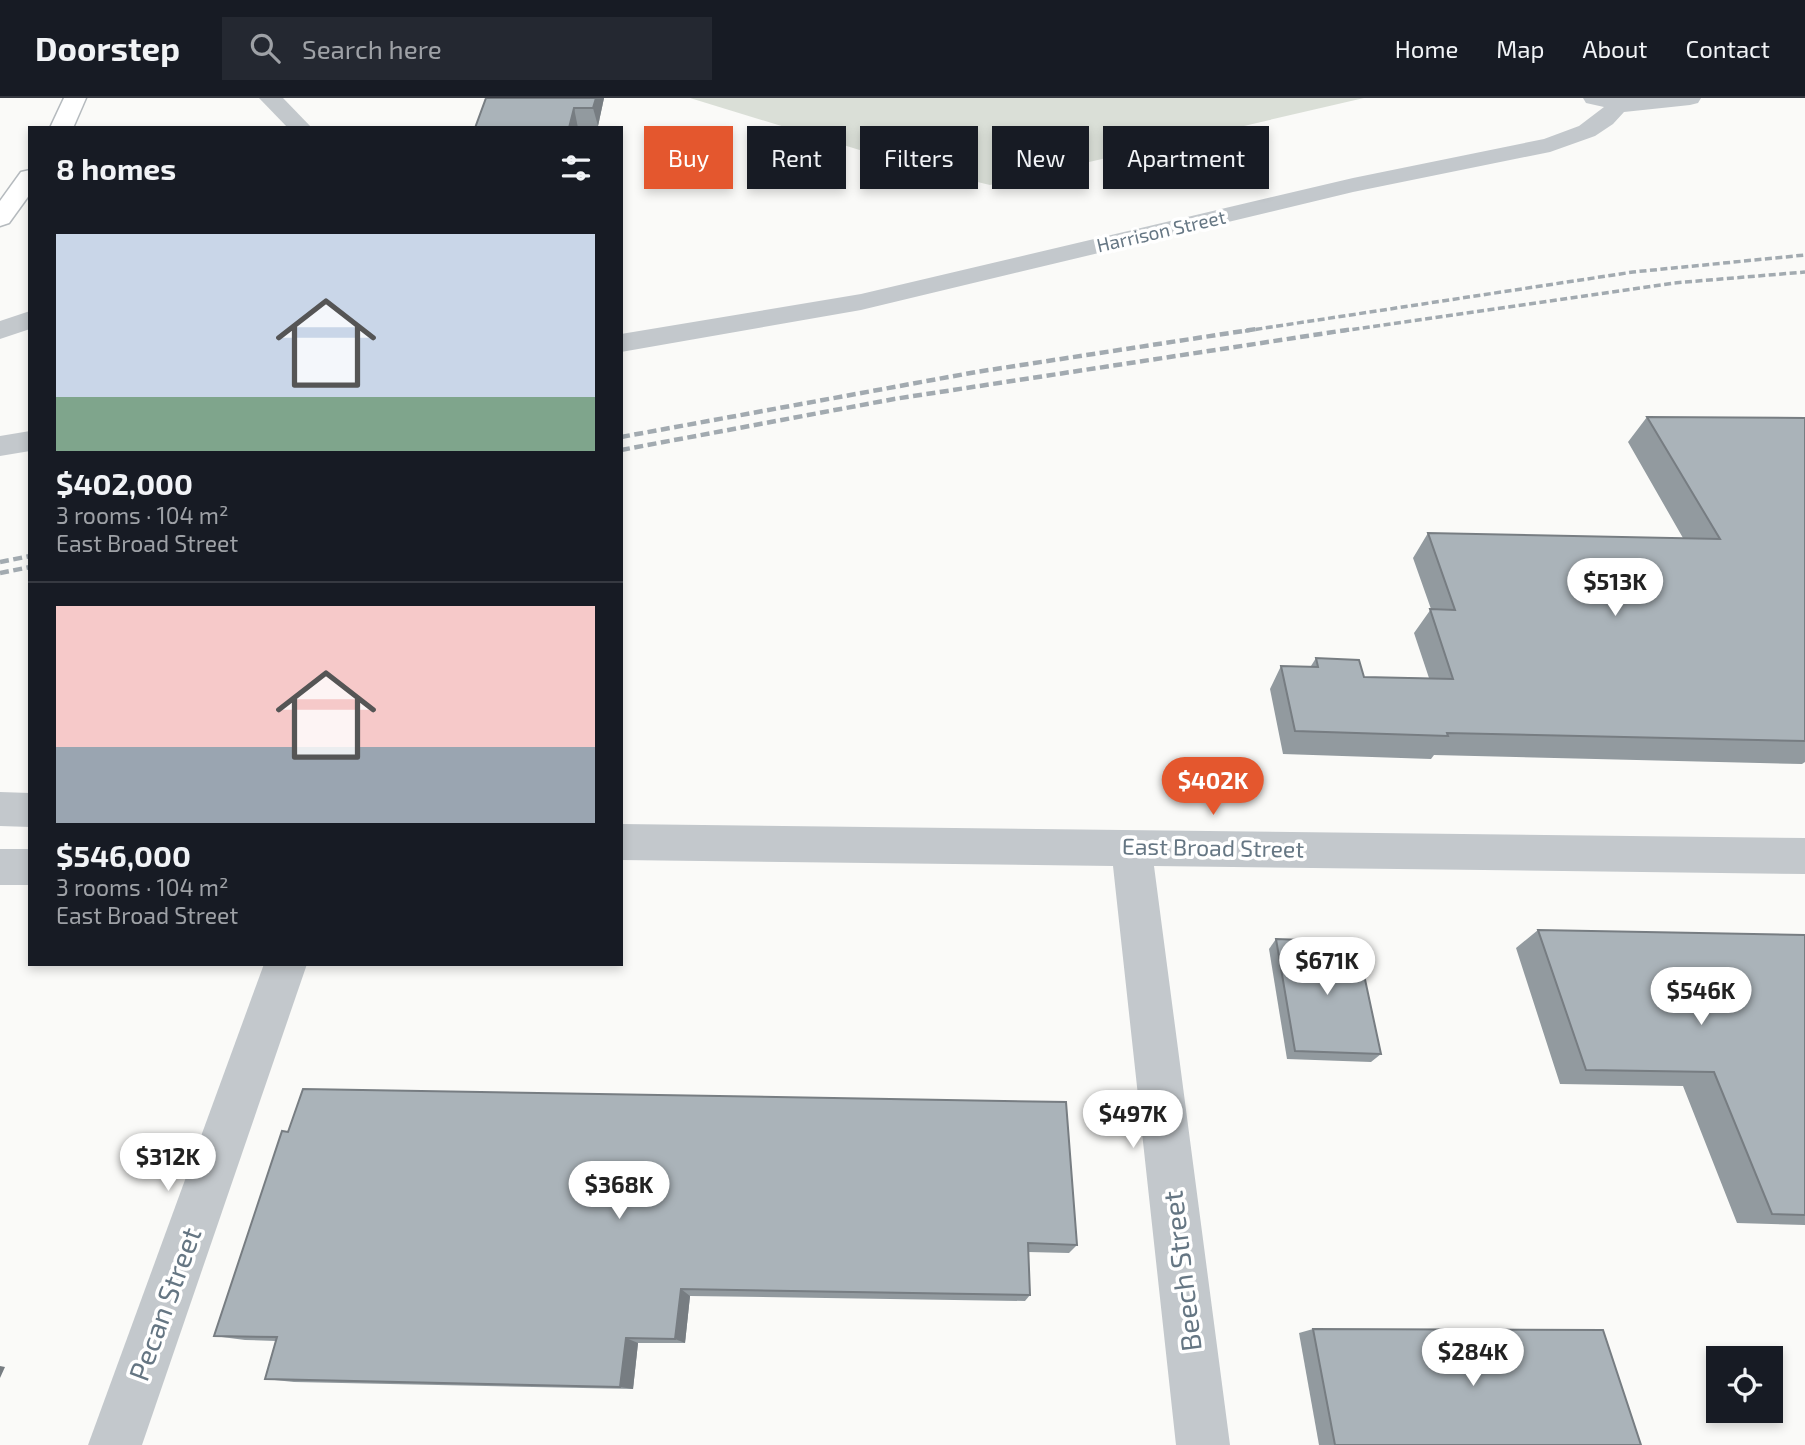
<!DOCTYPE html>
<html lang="en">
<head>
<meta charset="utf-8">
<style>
	:root { --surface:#171b24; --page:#242831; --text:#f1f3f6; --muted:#9ea1a6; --line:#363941; --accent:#e4572e }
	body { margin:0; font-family:"Exo 2",sans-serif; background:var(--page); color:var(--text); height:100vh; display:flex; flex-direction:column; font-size:26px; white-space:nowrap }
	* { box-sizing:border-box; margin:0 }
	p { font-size:23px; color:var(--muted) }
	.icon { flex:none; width:38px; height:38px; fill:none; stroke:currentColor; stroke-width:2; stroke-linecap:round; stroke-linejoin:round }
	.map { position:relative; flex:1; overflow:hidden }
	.panel { position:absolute; left:28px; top:28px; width:595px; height:840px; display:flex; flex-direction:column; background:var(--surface); border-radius:0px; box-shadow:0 4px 10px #0003 }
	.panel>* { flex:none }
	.banner { position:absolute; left:644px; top:28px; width:665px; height:63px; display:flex; gap:14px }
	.controls { position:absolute; left:1706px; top:1248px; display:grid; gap:14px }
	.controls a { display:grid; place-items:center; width:77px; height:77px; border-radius:0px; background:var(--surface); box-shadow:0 4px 10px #0003; font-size:35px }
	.price { position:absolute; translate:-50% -60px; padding:0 16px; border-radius:24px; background:#fff; color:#222; font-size:23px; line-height:46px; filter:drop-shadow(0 2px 4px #0008) }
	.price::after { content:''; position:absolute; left:50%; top:42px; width:21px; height:16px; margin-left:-10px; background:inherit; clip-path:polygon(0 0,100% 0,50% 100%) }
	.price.current { background:var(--accent); color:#fff }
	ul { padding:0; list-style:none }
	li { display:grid; align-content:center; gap:14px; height:371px; padding:0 28px }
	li+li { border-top:2px solid var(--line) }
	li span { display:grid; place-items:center; height:217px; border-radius:0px; color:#555 }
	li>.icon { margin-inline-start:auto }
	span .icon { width:126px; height:126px; fill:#fffc; stroke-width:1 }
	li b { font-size:30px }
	h2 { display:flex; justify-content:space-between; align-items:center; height:84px; padding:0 28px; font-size:30px }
	.chip { padding:0 24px; border-radius:0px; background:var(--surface); box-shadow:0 4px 10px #0003; font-size:24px; line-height:63px }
	.chip.current { background:var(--accent); color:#fff }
	header { display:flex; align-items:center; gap:42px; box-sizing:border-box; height:98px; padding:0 35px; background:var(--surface); border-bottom:2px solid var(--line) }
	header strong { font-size:33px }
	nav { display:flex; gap:38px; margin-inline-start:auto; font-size:24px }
	.search { width:490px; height:63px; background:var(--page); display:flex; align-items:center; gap:18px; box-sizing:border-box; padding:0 24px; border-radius:0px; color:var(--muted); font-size:26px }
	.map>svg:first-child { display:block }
</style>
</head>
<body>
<header>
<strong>Doorstep</strong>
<div class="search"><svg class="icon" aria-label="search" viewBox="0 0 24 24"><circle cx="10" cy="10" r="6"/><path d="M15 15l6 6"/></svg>Search here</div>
<nav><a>Home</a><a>Map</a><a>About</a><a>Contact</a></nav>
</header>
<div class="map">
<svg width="1805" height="1347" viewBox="0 0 1805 1347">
	<rect width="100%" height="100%" fill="#fafaf8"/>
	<path fill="#dadfd7" d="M690,0H1364L990,87L915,69Z"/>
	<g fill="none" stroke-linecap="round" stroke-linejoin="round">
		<defs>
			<g id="major">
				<path d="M64,0H86L73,30H50Z"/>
				<path d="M30,72V96L9,125L0,128V103L21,74Z"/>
			</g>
		</defs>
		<use href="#major" stroke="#b5babe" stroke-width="3"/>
		<g fill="#c3c8cc" fill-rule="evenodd">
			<path d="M259,0H283L312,30H288Z"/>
			<path d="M1583,0H1701L1698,5L1690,7L1624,14L1613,26L1595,38L1550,54L1353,94L861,212L621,254V236L861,196L1353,80L1544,41L1579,28L1604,9L1586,5Z"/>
			<path d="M30,213V231L0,241V223Z"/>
			<path d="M30,333V353L0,358V338Z"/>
			<path d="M0,694L30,695V729L0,728Z"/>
			<path d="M621,726L1805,740V776L1154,768L1230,1347H1176L1113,768L621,762Z"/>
			<rect x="0" y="751" width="30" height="36"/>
			<path d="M264,866H307L142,1347H88Z"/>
		</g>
		<use href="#major" fill="#fff" fill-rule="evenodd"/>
		<g stroke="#a2aab0" stroke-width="3.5" stroke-dasharray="7 3.5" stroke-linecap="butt">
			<path d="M1245,233L1633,174L1805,157"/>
			<path d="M1342,233L1674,185L1805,174"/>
		</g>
		<g stroke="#a2aab0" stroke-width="4.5" stroke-dasharray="9 4.5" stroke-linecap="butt">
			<path d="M621,339L976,274L1256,231"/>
			<path d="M621,352L894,301L1353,231"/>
			<path d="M0,464L30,458"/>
			<path d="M0,475L30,469"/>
		</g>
	</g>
	<g fill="#929a9f">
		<path d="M604,0L598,28L475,30Z"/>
		<path d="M1647,319L1805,320V664L1802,666L1434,657L1431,661L1283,656L1270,591L1281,568H1311L1316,560L1364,579L1429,580L1414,535L1431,511L1413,460L1428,435L1683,440L1628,344Z"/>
		<path d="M1538,832L1805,837V1127L1737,1125L1683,988L1560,986L1516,850Z"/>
		<path d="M1276,841L1381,956L1371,964L1287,961L1269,851Z"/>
		<path d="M282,1033L1077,1147L1069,1155L1028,1154L1030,1197L1025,1203L690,1198L685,1245H638L633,1291L294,1284L265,1281L276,1243L245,1242L214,1238Z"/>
		<path d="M1313,1231L1641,1347H1319L1299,1235Z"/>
	</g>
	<g fill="#777d82">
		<path d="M596,0H604L598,28L593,10Z"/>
		<path d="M574,10L578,30H569Z"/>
		<path d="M681,1191L690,1198L685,1245L675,1241Z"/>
		<path d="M626,1240L638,1245L633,1291L620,1289Z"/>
		<path d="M0,1268L5,1269L0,1280Z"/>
	</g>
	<g fill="#aab3b9" stroke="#777d82" stroke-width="2">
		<path d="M486,0H596L593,10H574L569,30H475Z"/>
		<path d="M1647,319L1805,320V643L1447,635L1448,638L1295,633L1281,568L1318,569L1316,560L1359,562L1364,579L1453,581L1430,511L1455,512L1428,435L1720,441Z"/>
		<path d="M1538,832L1805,837V1117L1772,1116L1714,974L1586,972Z"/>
		<path d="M1276,841L1357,844L1381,956L1295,953Z"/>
		<path d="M303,991L1066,1004L1077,1147L1028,1145L1030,1197L681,1191L675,1241L626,1240L620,1289L265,1281L277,1239L214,1238L282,1033L288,1034Z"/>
		<path d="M1313,1231L1603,1232L1641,1347H1335Z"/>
	</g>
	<g text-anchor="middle" stroke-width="7" stroke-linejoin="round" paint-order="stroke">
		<g font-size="19" fill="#657683" stroke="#fff">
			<text transform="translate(1161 133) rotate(-13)" y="7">Harrison Street</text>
		</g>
		<g font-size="23" fill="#657683" stroke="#fff">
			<text transform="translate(1213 750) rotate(1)" y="8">East Broad Street</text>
		</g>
		<g font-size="28" fill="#657683" stroke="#fff">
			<text transform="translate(1182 1173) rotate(-97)" y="10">Beech Street</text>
			<text transform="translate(165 1206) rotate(-70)" y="10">Pecan Street</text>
		</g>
	</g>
</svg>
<div class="controls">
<a><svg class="icon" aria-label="locate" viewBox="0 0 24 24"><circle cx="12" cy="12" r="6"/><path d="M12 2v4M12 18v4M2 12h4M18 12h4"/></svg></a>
</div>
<b class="price" style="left:1615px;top:520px">$513K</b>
<b class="price current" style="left:1213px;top:719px">$402K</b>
<b class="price" style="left:1327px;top:899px">$671K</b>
<b class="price" style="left:1701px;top:929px">$546K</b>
<b class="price" style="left:1133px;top:1052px">$497K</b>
<b class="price" style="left:168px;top:1095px">$312K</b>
<b class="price" style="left:619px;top:1123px">$368K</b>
<b class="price" style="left:1473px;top:1290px">$284K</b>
<div class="banner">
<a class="chip current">Buy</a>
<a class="chip">Rent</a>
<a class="chip">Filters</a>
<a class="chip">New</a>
<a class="chip">Apartment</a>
</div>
<section class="panel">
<h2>8 homes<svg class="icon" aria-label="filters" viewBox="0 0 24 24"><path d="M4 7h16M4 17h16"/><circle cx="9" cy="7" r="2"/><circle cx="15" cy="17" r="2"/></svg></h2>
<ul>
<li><span style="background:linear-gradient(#c9d6e8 75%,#7fa58c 0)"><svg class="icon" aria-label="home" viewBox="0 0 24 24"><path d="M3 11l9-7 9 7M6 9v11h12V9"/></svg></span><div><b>$402,000</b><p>3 rooms · 104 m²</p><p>East Broad Street</p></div></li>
<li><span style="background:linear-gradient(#f6c9c9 65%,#9aa5b1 0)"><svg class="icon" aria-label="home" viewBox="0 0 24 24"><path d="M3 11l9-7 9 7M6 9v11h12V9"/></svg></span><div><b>$546,000</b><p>3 rooms · 104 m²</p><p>East Broad Street</p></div></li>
</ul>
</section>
</div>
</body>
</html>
